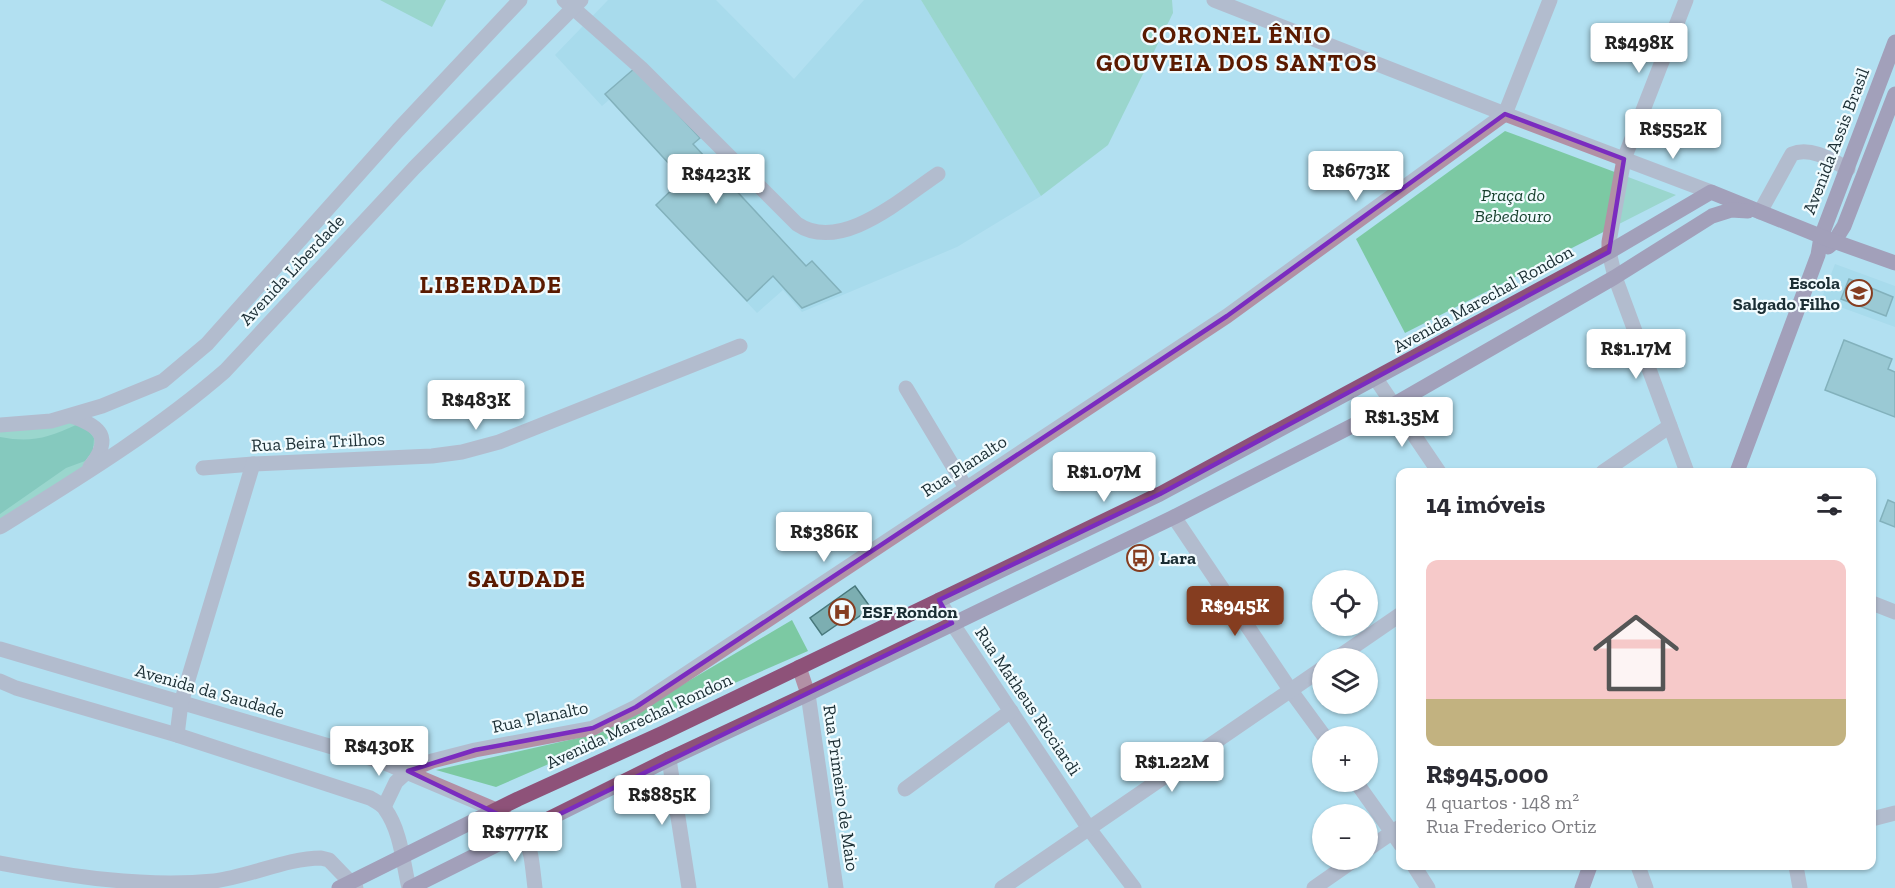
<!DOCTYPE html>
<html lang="pt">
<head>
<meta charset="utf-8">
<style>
	:root { --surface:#fff; --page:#f7f7f7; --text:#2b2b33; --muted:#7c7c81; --accent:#853d20 }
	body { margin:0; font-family:"Zilla Slab",serif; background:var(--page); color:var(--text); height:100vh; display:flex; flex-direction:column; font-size:22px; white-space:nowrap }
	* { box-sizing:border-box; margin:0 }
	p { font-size:20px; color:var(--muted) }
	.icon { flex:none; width:33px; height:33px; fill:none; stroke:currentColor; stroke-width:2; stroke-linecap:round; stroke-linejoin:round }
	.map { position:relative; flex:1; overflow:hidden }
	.side { position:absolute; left:1396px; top:468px; width:480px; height:402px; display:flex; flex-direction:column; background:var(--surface); border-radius:12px; box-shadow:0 2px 4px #0004 }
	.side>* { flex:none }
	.fabs { position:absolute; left:1312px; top:570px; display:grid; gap:12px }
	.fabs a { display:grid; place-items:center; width:66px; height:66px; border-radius:50%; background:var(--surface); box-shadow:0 2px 4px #0004; font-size:30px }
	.price { position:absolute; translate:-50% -51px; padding:0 14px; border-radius:6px; background:#fff; color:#222; font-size:20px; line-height:39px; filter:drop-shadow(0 2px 3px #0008) }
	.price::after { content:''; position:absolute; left:50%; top:36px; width:18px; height:14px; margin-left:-9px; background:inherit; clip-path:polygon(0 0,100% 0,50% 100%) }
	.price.selected { background:var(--accent); color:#fff }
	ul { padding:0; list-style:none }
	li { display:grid; align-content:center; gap:12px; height:318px; padding:0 30px }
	li span { display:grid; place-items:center; height:186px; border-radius:12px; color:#555 }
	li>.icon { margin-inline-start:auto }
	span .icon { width:108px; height:108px; fill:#fffc; stroke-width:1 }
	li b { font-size:26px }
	h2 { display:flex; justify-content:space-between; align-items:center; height:72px; padding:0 30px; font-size:26px }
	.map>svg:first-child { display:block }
</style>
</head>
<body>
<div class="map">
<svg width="1895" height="888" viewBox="0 0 1895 888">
	<rect width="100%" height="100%" fill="#b2e0f1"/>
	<g fill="#9cd4e6">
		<path d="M608,0H716L794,79L864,0H921L1041,196L957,247L802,312L783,290L757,313L656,205L683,179L610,99L602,106L555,55Z"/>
		<path d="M1835,264L1895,286V327L1821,300Z"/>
	</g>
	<g fill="#7cc9a3">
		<path d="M380,0H446L432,27Z"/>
		<path d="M921,0H1172L1173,13L1108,145L1041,196Z"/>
		<path d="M1505,131L1676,195L1405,333L1356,239Z"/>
		<path d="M71,420L98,438L82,468L0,519V430Z"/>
		<path d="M792,620L808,651L496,787L436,770L600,733Z"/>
	</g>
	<path fill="#4ead82" d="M76,425L88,430L94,438L93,451L85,461L66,468L0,514V437C31,443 47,438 76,425Z"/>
	<g fill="#7caeb1" stroke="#48787c" stroke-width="1.5">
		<path d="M635,68L700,138L693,144L806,266L812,261L841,292L802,308L773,276L747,301L656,205L683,179L605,94Z"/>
		<path d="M1849,279L1893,297L1886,316L1841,299Z"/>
		<path d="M1844,340L1892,359L1888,369L1895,372V417L1825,390Z"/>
		<path d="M1888,500L1895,503V527L1880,521Z"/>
		<path d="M855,586L871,608L854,620L851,615L822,635L810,618Z"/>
	</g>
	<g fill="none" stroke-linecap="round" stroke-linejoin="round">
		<g stroke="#b290a5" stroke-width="15">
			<path d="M564,0L641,68L797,224C841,254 902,198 938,174"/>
			<path d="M1214,0L1505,114L1711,192"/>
			<path d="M1686,0L1624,159L1609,242V252L1615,277L1687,472"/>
			<path d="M1505,114L1550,0"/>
			<path d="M1760,212L1792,154C1810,146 1832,160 1848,169"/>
			<path d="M1376,379L1439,472"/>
			<path d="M906,388L966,488"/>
			<path d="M71,416C101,426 113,438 90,467"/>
			<path d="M0,425L51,421L102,406L163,381L207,344L398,130L520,0"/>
			<path d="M203,468L253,464L432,456L462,452L499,442L740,346"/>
			<path d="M1603,472L1670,426"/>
			<path d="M1174,517L1291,691L1324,736"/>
			<path d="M0,527C77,479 156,431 225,371L414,168L581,0"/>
			<path d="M939,600L952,623L1090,830L1134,888"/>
			<path d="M1872,603L1895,612"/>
			<path d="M0,649L383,762L496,810C532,834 530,847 535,888"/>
			<path d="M1337,658L1401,614"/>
			<path d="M799,667L808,694L836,888"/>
			<path d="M0,681L16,688L177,735L370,798C375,801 382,804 385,809C401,831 403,863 409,888"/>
			<path d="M177,735L181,703L253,464"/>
			<path d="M669,759L689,888"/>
			<path d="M1356,782L1401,845"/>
			<path d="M905,789L1011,711"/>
			<path d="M384,807L396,782L408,771L432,761L475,750L593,728L636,707L1227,316L1505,114"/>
			<path d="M1872,819L1895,813"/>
			<path d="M1368,849L1400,827"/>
			<path d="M0,863C70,876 143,888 214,881C248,877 287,858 321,858L329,860L356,888"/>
			<path d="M1414,866L1428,888"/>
			<path d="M1638,866L1646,888"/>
			<path d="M1796,866L1800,888"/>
			<path d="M1002,888L1323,668"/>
			<path d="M1314,888L1354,860"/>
		</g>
		<g stroke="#8e5279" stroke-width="15">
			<path d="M1828,247L1834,242L1844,226L1895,94"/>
			<path d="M1737,472L1818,255L1821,237L1895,42"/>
			<path d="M339,888L518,799L663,733L1160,494L1609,252L1711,192L1825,238L1895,263"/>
			<path d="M410,888L669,759L808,694L1174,517L1393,405L1615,277L1712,216L1731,210L1748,211"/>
			<path d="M1582,888L1590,866"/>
		</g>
	</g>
	<path d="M0 0H1895V888H0ZM1505,114L1624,159L1609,252L1160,494L939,600L952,623L523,832L512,821L408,771L475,750L593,728L636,707L1227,316Z" fill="#b2e0f1" fill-opacity=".55" fill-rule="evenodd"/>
	<path fill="none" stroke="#7b2cbf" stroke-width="4.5" stroke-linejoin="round" d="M1505,114L1624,159L1609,252L1160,494L939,600L952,623L523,832L512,821L408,771L475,750L593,728L636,707L1227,316Z"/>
	<defs>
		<symbol id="school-ring" viewBox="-11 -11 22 22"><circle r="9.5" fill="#f1fbfe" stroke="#853d20" stroke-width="1.5"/><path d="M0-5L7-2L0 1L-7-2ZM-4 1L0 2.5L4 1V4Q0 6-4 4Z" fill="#853d20"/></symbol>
		<symbol id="bus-ring" viewBox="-11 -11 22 22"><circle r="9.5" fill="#f1fbfe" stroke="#853d20" stroke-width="1.5"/><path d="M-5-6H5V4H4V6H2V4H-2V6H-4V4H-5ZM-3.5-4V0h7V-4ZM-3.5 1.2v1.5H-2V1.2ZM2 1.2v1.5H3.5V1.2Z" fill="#853d20"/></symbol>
		<symbol id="hospital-ring" viewBox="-11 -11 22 22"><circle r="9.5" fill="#f1fbfe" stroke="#853d20" stroke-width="1.5"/><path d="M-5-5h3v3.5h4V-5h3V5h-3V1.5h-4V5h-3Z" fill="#853d20"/></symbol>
	</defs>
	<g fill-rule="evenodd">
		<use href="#school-ring" x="1844" y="278" width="30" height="30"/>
		<use href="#bus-ring" x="1125" y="543" width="30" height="30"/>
		<use href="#hospital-ring" x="827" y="597" width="30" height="30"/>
	</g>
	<g text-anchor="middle" stroke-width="4.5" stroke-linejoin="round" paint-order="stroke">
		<g font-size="18" fill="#1b2e34" stroke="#f1fbfe">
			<text transform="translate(1836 141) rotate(-69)" y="6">Avenida Assis Brasil</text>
			<text transform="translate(292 270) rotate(-47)" y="6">Avenida Liberdade</text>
			<text transform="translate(1483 299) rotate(-29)" y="6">Avenida Marechal Rondon</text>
			<text transform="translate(318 442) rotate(-3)" y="6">Rua Beira Trilhos</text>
			<text transform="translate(964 466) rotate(-33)" y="6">Rua Planalto</text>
			<text transform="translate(210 691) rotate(16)" y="6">Avenida da Saudade</text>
			<text transform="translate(1028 701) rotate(56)" y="6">Rua Matheus Ricciardi</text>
			<text transform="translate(540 717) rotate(-12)" y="6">Rua Planalto</text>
			<text transform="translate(639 721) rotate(-25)" y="6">Avenida Marechal Rondon</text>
			<text transform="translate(841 788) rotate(82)" y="6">Rua Primeiro de Maio</text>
		</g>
		<g font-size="18" font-style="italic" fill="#163f2d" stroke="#f1fbfe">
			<text x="1513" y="201">Praça do<tspan x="1513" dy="21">Bebedouro</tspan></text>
		</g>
		<g font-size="18" font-weight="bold" fill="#1b2e34" stroke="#f1fbfe" text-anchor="start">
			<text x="1840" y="289" text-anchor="end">Escola<tspan x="1840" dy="21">Salgado Filho</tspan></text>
			<text x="1160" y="564">Lara</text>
			<text x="862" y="618">ESF Rondon</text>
		</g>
		<g font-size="24" font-weight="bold" letter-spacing="1.5" fill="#5a1a00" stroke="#f1fbfe">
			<text x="1237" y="43">CORONEL ÊNIO<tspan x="1237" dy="28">GOUVEIA DOS SANTOS</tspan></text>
			<text x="491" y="293">LIBERDADE</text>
			<text x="527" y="587">SAUDADE</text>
		</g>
	</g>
</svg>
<div class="fabs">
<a><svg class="icon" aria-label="locate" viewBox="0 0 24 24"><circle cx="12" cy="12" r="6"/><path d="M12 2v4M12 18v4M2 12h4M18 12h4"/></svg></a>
<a><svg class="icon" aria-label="layers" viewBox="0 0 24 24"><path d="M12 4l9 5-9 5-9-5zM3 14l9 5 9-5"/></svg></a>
<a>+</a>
<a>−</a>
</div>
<b class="price" style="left:1639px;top:74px">R$498K</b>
<b class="price" style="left:1673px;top:160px">R$552K</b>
<b class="price" style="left:1356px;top:202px">R$673K</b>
<b class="price" style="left:716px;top:205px">R$423K</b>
<b class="price" style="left:1636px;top:380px">R$1.17M</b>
<b class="price" style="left:476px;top:431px">R$483K</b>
<b class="price" style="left:1402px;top:448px">R$1.35M</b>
<b class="price" style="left:1104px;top:503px">R$1.07M</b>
<b class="price" style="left:824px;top:563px">R$386K</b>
<b class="price selected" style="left:1235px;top:637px">R$945K</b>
<b class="price" style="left:379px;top:777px">R$430K</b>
<b class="price" style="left:1172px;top:793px">R$1.22M</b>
<b class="price" style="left:662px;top:826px">R$885K</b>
<b class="price" style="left:515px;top:863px">R$777K</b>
<section class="side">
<h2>14 imóveis<svg class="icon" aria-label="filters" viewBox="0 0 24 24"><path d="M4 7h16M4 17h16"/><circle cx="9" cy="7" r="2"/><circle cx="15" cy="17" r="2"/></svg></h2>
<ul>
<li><span style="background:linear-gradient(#f6c9c9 75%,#c2b280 0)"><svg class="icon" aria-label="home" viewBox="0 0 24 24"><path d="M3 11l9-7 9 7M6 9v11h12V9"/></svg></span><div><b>R$945,000</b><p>4 quartos · 148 m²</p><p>Rua Frederico Ortiz</p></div></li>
</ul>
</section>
</div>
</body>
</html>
